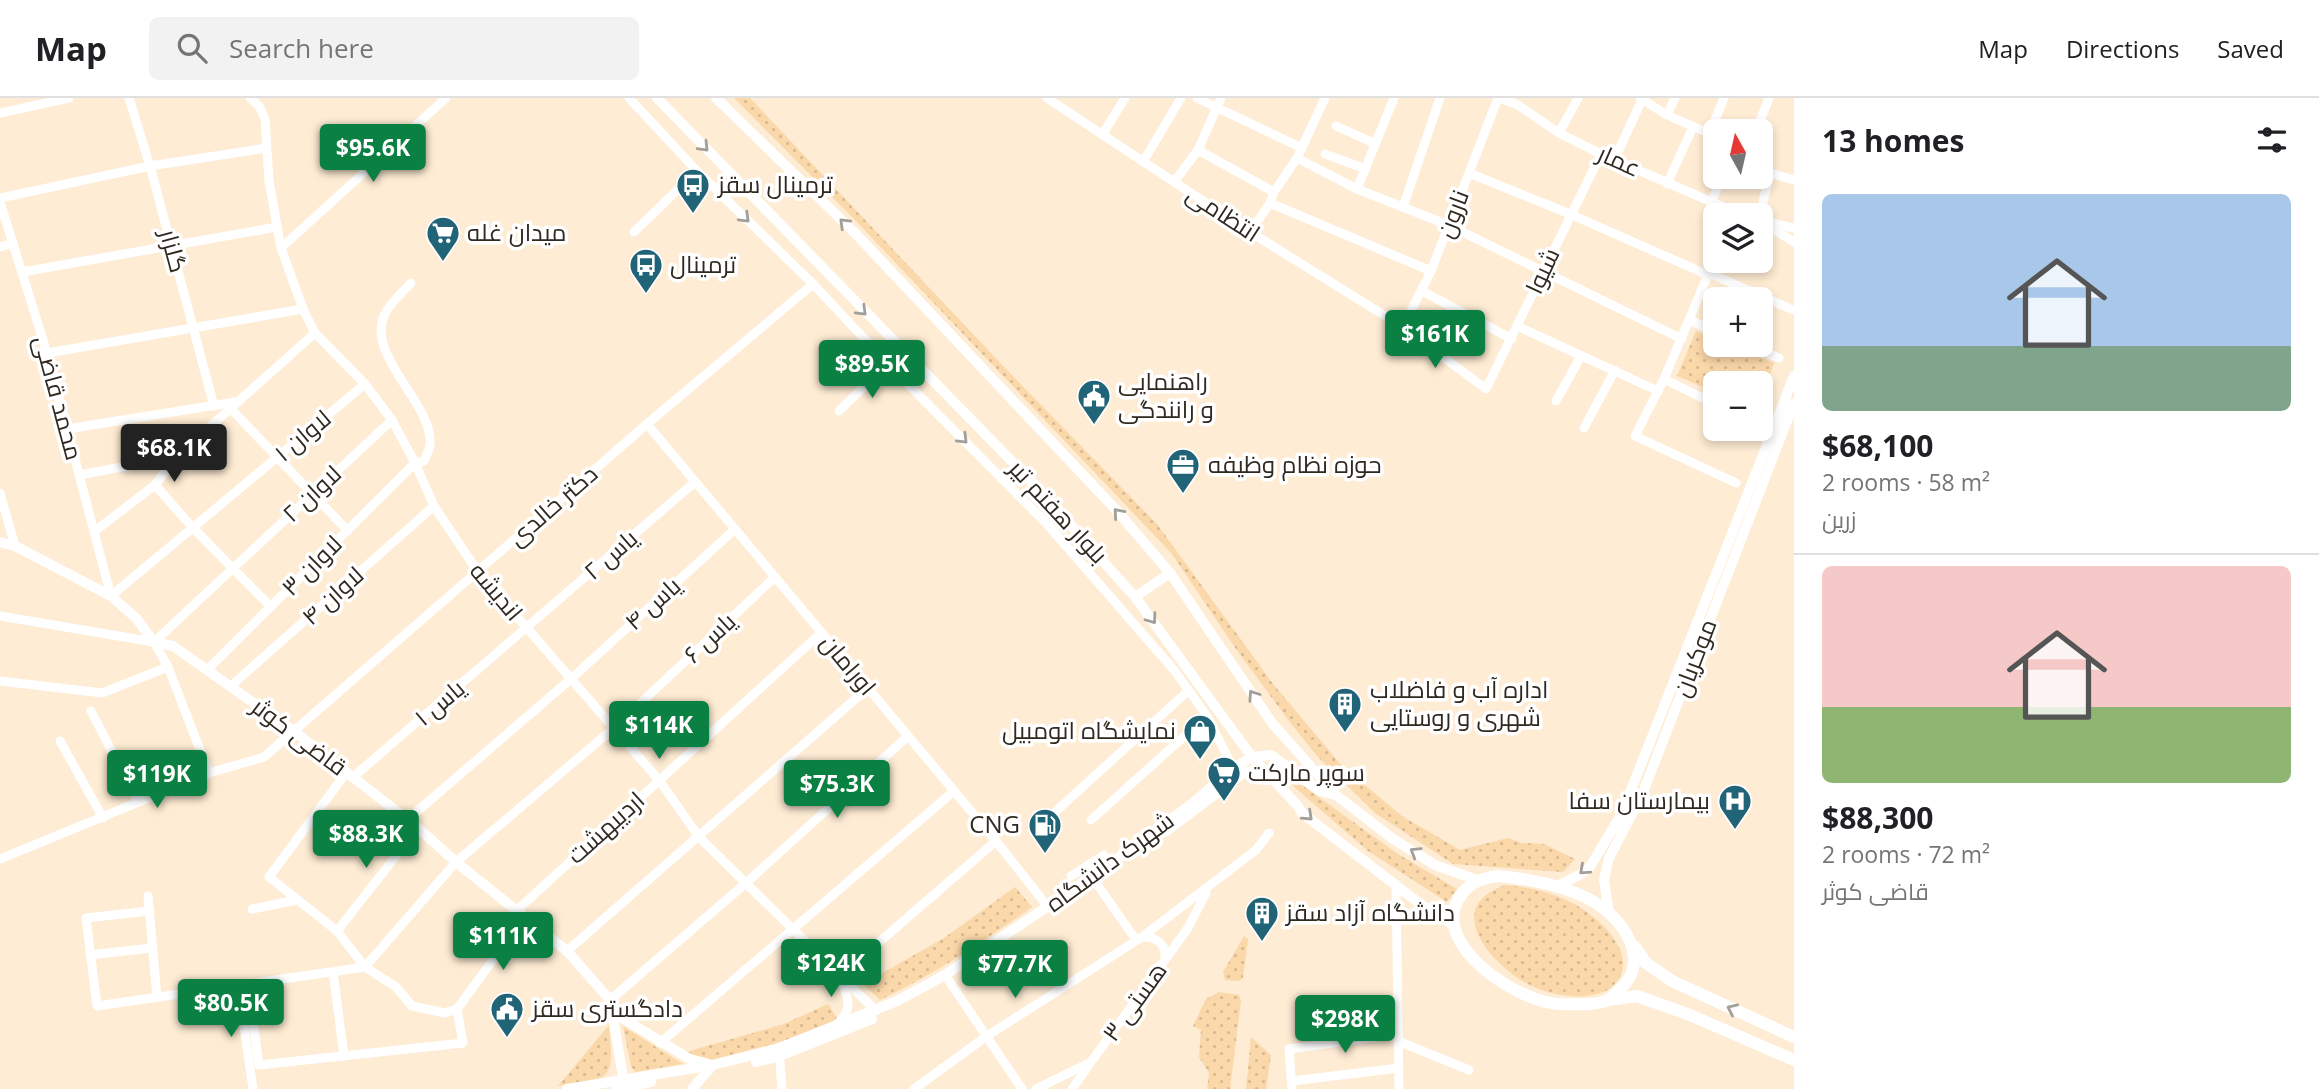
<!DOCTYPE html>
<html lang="en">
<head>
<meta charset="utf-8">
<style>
	:root { --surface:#fff; --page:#f2f2f2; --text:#202124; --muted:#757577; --line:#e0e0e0; --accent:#0b8043 }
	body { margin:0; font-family:"Open Sans",Cairo,sans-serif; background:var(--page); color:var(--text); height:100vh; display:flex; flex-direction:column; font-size:26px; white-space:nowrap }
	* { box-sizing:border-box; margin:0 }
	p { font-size:23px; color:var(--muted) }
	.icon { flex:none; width:38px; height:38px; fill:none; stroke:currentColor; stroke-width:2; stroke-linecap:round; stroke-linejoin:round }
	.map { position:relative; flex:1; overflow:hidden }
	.drawer { display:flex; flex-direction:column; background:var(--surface); width:525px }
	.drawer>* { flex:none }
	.needle { width:46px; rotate:352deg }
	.tools { position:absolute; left:1703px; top:21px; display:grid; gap:14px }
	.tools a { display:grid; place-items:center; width:70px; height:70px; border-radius:10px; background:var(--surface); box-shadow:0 4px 10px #0003; font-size:35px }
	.price { position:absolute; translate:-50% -60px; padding:0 16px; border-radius:7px; background:var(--accent); color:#fff; font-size:23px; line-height:46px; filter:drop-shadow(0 2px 4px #0008) }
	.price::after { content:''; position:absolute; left:50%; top:42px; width:21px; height:16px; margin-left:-10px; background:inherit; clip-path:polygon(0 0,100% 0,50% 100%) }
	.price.selected { background:#222; color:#fff }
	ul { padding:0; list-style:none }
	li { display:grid; align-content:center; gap:14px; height:371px; padding:0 28px }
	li+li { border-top:2px solid var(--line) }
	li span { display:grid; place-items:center; height:217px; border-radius:10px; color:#555 }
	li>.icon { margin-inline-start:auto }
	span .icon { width:126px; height:126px; fill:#fffc; stroke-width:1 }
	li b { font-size:30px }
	h2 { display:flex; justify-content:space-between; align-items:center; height:84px; padding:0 28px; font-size:30px }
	header { display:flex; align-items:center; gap:42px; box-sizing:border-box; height:98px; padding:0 35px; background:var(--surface); border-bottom:2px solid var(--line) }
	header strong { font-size:33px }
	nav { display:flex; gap:38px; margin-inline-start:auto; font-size:24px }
	.search { width:490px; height:63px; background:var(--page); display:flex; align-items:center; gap:18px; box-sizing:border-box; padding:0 24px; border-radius:10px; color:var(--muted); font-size:26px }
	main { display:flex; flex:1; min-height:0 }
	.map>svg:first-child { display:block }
</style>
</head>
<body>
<header>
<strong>Map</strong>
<div class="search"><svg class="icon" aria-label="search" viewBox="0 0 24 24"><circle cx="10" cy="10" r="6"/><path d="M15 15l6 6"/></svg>Search here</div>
<nav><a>Map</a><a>Directions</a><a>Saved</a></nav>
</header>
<main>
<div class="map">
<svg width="1794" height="991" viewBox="0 0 1794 991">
	<defs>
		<pattern id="grass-dots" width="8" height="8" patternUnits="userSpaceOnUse" patternTransform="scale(1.75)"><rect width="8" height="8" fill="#fbd8aa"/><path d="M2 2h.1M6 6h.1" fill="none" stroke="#d7b992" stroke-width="1.8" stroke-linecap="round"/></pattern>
	</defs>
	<rect width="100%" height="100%" fill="#feecd4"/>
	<g fill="url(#grass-dots)">
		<path d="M734,0H750L1006,271L1157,426L1273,586L1343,669L1402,718L1460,752L1508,740L1522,745L1544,746L1575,761L1563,774L1453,766L1375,715L1317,658L1289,623L1236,551L1172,456L853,120Z"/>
		<path d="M1696,233L1715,241V247H1729L1774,265L1761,304L1760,285H1715V294L1677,278Z"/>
		<path d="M1276,673H1282L1398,756L1457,791L1447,804L1368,753Z"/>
		<path d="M1505,787C1530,789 1554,795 1576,807C1599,820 1637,854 1618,882C1610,894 1599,896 1586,898C1565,900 1542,894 1524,884C1488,862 1443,809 1505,787Z"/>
		<path d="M1015,789L1032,809C983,844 934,876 880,902L863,886L944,840Z"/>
		<path d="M1244,838L1248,841L1243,880L1239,883L1225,882L1223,874Z"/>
		<path d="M1219,894L1239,897L1241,903L1230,991H1207L1209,975L1199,959L1201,932L1193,928L1206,901Z"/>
		<path d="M828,906L837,920C809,940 743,953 708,963L686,954L784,926Z"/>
		<path d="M609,927C614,985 613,979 558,988Z"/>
		<path d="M623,928L683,966L635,974L631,968Z"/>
		<path d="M1251,939L1271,957L1266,991H1246Z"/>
	</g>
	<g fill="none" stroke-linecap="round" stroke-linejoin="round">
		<g stroke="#fff" stroke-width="9">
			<path d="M129,0L150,68L214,308"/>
			<path d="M250,0L259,8L265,21L269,83L281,150L303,211L315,235L365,286L392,322L415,365L434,408L478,474L659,682L699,739L876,913"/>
			<path d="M629,0L697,73L813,186L889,267L1047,426L1174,572L1207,618L1233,670"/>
			<path d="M1047,0L1250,134L1403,229L1486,291L1601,56"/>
			<path d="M1197,0L1302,50"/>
			<path d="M1500,0L1518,7L1559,35L1601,56L1742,117"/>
			<path d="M1640,0L1667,17L1715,38"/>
			<path d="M0,15L69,0"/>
			<path d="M1667,17L1675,0"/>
			<path d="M1336,28L1374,45"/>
			<path d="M1756,33L1769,0"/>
			<path d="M1710,34L1724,0"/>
			<path d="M1559,35L1578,0"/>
			<path d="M1102,37L1125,0"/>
			<path d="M1198,52L1274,94"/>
			<path d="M1325,56L1366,71"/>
			<path d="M1297,60L1357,91L1448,127L1682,241"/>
			<path d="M1615,60L1642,2"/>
			<path d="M1143,64L1181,0"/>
			<path d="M1760,69L1770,75L1794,82"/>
			<path d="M1469,75L1570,116L1708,177"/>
			<path d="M1174,84L1198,52L1221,0"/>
			<path d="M1667,86L1693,29"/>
			<path d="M1357,91L1394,0"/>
			<path d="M0,100L150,68L267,50"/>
			<path d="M0,104L47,255L111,498L365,286"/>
			<path d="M1270,105L1431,173"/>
			<path d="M1711,105L1722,79"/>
			<path d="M1403,109L1440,0"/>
			<path d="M1760,117L1770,75"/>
			<path d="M1760,123L1794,144"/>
			<path d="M1768,124L1794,130"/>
			<path d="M634,134L697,73"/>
			<path d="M1250,134L1270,105L1274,94L1297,60L1325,0"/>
			<path d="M0,149L13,145"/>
			<path d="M281,150L446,0"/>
			<path d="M1715,160L1664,281L1635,338L1736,385"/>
			<path d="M22,174L277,129"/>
			<path d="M1709,175L1793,212"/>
			<path d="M1422,193L1512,241"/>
			<path d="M1689,222L1715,233"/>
			<path d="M1517,228L1658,293"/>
			<path d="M1403,229L1431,173L1498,0"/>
			<path d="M1748,247L1779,260"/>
			<path d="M47,255L303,211"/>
			<path d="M1664,281L1715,306"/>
			<path d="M1556,303L1581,258"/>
			<path d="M230,310L348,433"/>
			<path d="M839,313L883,270L906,257"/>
			<path d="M647,326L996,743L1048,809"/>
			<path d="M1584,330L1615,272"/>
			<path d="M67,331L235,304"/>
			<path d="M79,377L176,359"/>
			<path d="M155,387L193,430L271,509"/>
			<path d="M0,395L15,448"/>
			<path d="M95,433L155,387L176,359L315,235"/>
			<path d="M0,518L154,544"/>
			<path d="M154,544L392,322"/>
			<path d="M154,544L168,569L209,675"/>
			<path d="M208,571L415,365L424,363C426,358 429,352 430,347C434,305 362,256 386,214C392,203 403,194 411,185"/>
			<path d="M0,583L102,595L168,569"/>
			<path d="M231,588L434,408"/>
			<path d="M91,613L138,704"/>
			<path d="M60,643L103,720"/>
			<path d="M346,675L269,779L337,833L365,869L396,889L412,908L445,915L457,911L463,945L259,967L248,886L365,869L456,764L615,629L775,479"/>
			<path d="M352,680L695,384"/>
			<path d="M1055,714L1188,593"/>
			<path d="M407,722L572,580L735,431"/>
			<path d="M1091,722L1207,618"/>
			<path d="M0,761L209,675L264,659L647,326L813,186"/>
			<path d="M1071,778L1104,757"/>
			<path d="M1092,779L1136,842"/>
			<path d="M1396,786L1399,991"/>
			<path d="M148,798L157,899"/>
			<path d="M252,811L297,802"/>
			<path d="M150,813L86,820L97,908L248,886"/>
			<path d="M516,813L821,535"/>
			<path d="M337,833L418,730"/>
			<path d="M1142,839C1157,838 1167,847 1165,862"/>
			<path d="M567,853L868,590"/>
			<path d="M90,857L151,850"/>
			<path d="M333,874L344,958"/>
			<path d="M945,877L1022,991"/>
			<path d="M238,887L253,991"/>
			<path d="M610,902L746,785L908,638"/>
			<path d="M457,911L524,820"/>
			<path d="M839,924C855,909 846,897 840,878L996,743"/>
			<path d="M1398,943L1469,972"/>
			<path d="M660,945L954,693"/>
			<path d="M779,952L782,991"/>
			<path d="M1292,983L1399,970"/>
			<path d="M914,991L987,938L1142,839L1256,752L1269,735"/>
			<path d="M1036,991L1091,964L1188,830L1206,795"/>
			<path d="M1072,991L1089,967"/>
			<path d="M1292,991L1289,951L1398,936"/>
		</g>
		<g stroke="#fff" stroke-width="10">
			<path d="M657,0L1034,386L1135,499L1252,659L1297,707L1302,715L1419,805L1453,827"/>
			<path d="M716,0L853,133L1118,414L1170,475L1272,625L1336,697L1393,741L1435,767L1477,782"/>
			<path d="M0,444L15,448L111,498L136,520L154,544L173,548L295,634L418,730L456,764L567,853L610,902L625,991"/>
			<path d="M1135,499L1170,475"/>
			<path d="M1165,734L1245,674L1255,673L1268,678"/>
			<path d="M1556,789L1581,776L1590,769L1622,715L1794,278"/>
			<path d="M1609,815L1604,782L1609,760L1642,697L1794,305"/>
			<path d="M612,914L690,961L713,967L692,991"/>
			<path d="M756,964L777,959L872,921"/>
			<path d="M567,991L713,967L777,951L897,903L945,877L1092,779L1193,705L1233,670L1252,659L1271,657L1320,693L1336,697"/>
			<path d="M616,991L651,984"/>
		</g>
		<g stroke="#fff" stroke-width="12">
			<path d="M1497,778C1532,781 1570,788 1599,807C1627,826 1650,865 1620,891C1617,894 1612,899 1608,902C1596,908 1574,906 1560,906C1520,905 1432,849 1458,802C1467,785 1480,781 1497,778Z"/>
			<path d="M1635,849L1646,865L1672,883L1794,939"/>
			<path d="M1608,902L1637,898L1690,917L1794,962"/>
		</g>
	</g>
	<defs><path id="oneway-chevron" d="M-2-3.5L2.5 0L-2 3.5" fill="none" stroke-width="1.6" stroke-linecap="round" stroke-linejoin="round" transform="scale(1.75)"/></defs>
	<g stroke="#a29f9b">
		<use href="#oneway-chevron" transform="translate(704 49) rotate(46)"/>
		<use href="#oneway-chevron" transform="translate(745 120) rotate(44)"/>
		<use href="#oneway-chevron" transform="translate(844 125) rotate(-136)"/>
		<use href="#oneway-chevron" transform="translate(862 213) rotate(45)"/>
		<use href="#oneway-chevron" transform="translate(963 341) rotate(45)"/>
		<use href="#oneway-chevron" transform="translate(1118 415) rotate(-131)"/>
		<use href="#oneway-chevron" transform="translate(1152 521) rotate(54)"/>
		<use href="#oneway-chevron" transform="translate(1253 597) rotate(-124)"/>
		<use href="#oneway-chevron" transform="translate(1308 718) rotate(43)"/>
		<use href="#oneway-chevron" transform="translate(1415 754) rotate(-148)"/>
		<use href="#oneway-chevron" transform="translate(1584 772) rotate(138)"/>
		<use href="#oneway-chevron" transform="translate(1732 911) rotate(-155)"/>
	</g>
	<defs>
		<symbol id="bus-pin" viewBox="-11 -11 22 30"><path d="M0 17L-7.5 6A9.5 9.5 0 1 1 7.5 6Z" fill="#216377" stroke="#fff"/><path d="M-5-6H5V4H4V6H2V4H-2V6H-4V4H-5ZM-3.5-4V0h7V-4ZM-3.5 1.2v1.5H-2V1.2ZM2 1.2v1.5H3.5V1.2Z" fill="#fff"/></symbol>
		<symbol id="supermarket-pin" viewBox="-11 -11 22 30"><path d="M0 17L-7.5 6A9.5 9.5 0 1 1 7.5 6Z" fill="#216377" stroke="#fff"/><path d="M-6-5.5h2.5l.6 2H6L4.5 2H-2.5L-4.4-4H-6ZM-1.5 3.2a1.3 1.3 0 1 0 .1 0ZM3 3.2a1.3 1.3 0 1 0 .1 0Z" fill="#fff"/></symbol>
		<symbol id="civic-pin" viewBox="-11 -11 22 30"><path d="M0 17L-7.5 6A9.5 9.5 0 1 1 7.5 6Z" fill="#216377" stroke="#fff"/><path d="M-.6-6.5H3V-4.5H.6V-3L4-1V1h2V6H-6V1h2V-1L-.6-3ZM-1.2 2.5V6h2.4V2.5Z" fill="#fff"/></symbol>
		<symbol id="office-pin" viewBox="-11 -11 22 30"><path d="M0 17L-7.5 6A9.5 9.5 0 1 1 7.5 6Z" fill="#216377" stroke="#fff"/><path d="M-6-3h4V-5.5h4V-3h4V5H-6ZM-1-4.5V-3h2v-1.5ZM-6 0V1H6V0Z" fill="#fff"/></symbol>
		<symbol id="building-pin" viewBox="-11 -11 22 30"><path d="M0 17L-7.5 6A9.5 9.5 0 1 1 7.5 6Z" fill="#216377" stroke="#fff"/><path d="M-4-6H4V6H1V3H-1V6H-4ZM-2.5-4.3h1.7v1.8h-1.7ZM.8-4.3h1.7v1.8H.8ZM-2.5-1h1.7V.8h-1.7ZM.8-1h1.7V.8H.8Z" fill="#fff"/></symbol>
		<symbol id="shop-pin" viewBox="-11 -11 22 30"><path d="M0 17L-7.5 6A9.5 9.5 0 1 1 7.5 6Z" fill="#216377" stroke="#fff"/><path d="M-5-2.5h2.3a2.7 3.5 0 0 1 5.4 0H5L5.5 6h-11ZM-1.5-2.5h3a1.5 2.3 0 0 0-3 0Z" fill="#fff"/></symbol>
		<symbol id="hospital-pin" viewBox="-11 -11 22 30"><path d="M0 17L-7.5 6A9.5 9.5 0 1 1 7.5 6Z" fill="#216377" stroke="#fff"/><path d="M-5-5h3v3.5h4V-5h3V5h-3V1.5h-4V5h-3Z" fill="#fff"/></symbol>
		<symbol id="fuel-pin" viewBox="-11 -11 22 30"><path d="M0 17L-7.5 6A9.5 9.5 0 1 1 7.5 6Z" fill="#216377" stroke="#fff"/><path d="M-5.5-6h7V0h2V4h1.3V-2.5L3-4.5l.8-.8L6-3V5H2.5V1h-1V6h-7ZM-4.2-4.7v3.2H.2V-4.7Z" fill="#fff"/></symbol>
	</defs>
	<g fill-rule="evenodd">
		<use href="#bus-pin" x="674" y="68" width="38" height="52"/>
		<use href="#supermarket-pin" x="424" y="116" width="38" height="52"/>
		<use href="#bus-pin" x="627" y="148" width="38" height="52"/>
		<use href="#civic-pin" x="1075" y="279" width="38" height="52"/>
		<use href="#office-pin" x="1164" y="348" width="38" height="52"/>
		<use href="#building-pin" x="1326" y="587" width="38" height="52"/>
		<use href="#shop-pin" x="1181" y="614" width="38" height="52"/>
		<use href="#supermarket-pin" x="1205" y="656" width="38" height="52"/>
		<use href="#hospital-pin" x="1716" y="684" width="38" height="52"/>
		<use href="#fuel-pin" x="1026" y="708" width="38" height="52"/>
		<use href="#building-pin" x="1243" y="796" width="38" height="52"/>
		<use href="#civic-pin" x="488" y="892" width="38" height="52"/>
	</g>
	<g text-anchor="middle" stroke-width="7" stroke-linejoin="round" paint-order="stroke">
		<g font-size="24" fill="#302920" stroke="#fff">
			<text transform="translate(1619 63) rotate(24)" y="8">عمار</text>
			<text transform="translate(1223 116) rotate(33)" y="8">انتظامی</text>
			<text transform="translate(1453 116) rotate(-69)" y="8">نارون</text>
			<text transform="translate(173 153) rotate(75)" y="8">گلزار</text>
			<text transform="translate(1543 173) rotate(-65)" y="8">شیوا</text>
			<text transform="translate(58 300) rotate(75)" y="8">محمد قاضی</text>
			<text transform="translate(303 338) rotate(-40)" y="8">لاوان ۱</text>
			<text transform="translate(312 396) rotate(-43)" y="8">لاوان ۲</text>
			<text transform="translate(553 408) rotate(-41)" y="8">دکتر خالدی</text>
			<text transform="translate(1058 414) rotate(47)" y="8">بلوار هفتم تیر</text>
			<text transform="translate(611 457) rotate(-41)" y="8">یاس ۲</text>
			<text transform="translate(312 468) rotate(-45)" y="8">لاوان ۳</text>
			<text transform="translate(496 494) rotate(50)" y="8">اندیشه</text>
			<text transform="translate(333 498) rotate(-42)" y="8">لاوان ۴</text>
			<text transform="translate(653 506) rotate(-42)" y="8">یاس ۴</text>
			<text transform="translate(710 540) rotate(-43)" y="8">یاس ۶</text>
			<text transform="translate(1695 560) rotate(-69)" y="8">موکریان</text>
			<text transform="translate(848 567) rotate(50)" y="8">اورامان</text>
			<text transform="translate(440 605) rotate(-40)" y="8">یاس ۱</text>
			<text transform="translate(299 639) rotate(37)" y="8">قاضی کوثر</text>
			<text transform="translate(606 730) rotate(-42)" y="8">اردیبهشت</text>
			<text transform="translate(1110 764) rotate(-36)" y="8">شهرک دانشگاه</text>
			<text transform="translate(1135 904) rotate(-54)" y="8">هستی ۳</text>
		</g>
		<g font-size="24" fill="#302920" stroke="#fff" text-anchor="start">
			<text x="718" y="95">ترمینال سقز</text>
			<text x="467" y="143">میدان غله</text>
			<text x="670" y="175">ترمینال</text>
			<text x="1118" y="292">راهنمایی<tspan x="1118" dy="28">و رانندگی</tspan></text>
			<text x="1208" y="375">حوزه نظام وظیفه</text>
			<text x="1370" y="600">اداره آب و فاضلاب<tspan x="1370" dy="28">شهری و روستایی</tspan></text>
			<text x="1176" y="641" text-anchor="end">نمایشگاه اتومبیل</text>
			<text x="1248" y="683">سوپر مارکت</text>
			<text x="1710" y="711" text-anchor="end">بیمارستان سفا</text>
			<text x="1020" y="735" text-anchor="end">CNG</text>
			<text x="1286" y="823">دانشگاه آزاد سقز</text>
			<text x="532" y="919">دادگستری سقز</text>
		</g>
	</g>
</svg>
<div class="tools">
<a><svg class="needle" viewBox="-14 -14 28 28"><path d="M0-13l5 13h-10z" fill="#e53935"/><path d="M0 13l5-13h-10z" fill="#757577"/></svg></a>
<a><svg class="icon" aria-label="layers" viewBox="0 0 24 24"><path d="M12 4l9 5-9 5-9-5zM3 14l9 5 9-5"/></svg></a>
<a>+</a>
<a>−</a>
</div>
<b class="price" style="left:373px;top:86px">$95.6K</b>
<b class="price" style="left:1435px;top:272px">$161K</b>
<b class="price" style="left:872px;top:302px">$89.5K</b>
<b class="price selected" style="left:174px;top:386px">$68.1K</b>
<b class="price" style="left:659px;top:663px">$114K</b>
<b class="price" style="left:157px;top:712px">$119K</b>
<b class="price" style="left:837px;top:722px">$75.3K</b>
<b class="price" style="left:366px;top:772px">$88.3K</b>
<b class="price" style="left:503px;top:874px">$111K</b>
<b class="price" style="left:831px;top:901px">$124K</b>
<b class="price" style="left:1015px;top:902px">$77.7K</b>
<b class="price" style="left:231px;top:941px">$80.5K</b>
<b class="price" style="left:1345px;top:957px">$298K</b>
</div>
<section class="drawer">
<h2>13 homes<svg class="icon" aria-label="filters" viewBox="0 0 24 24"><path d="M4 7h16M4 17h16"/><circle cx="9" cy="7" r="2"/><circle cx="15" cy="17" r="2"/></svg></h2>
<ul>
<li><span style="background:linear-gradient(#a9c7e8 70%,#7fa58c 0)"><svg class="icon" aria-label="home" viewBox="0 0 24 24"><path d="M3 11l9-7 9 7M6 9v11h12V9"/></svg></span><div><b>$68,100</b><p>2 rooms · 58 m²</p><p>زرین</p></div></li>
<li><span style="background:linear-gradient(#f6c9c9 65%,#8fb573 0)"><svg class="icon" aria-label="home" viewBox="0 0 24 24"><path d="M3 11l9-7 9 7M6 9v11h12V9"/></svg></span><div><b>$88,300</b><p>2 rooms · 72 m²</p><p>قاضی کوثر</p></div></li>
</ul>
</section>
</main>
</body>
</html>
